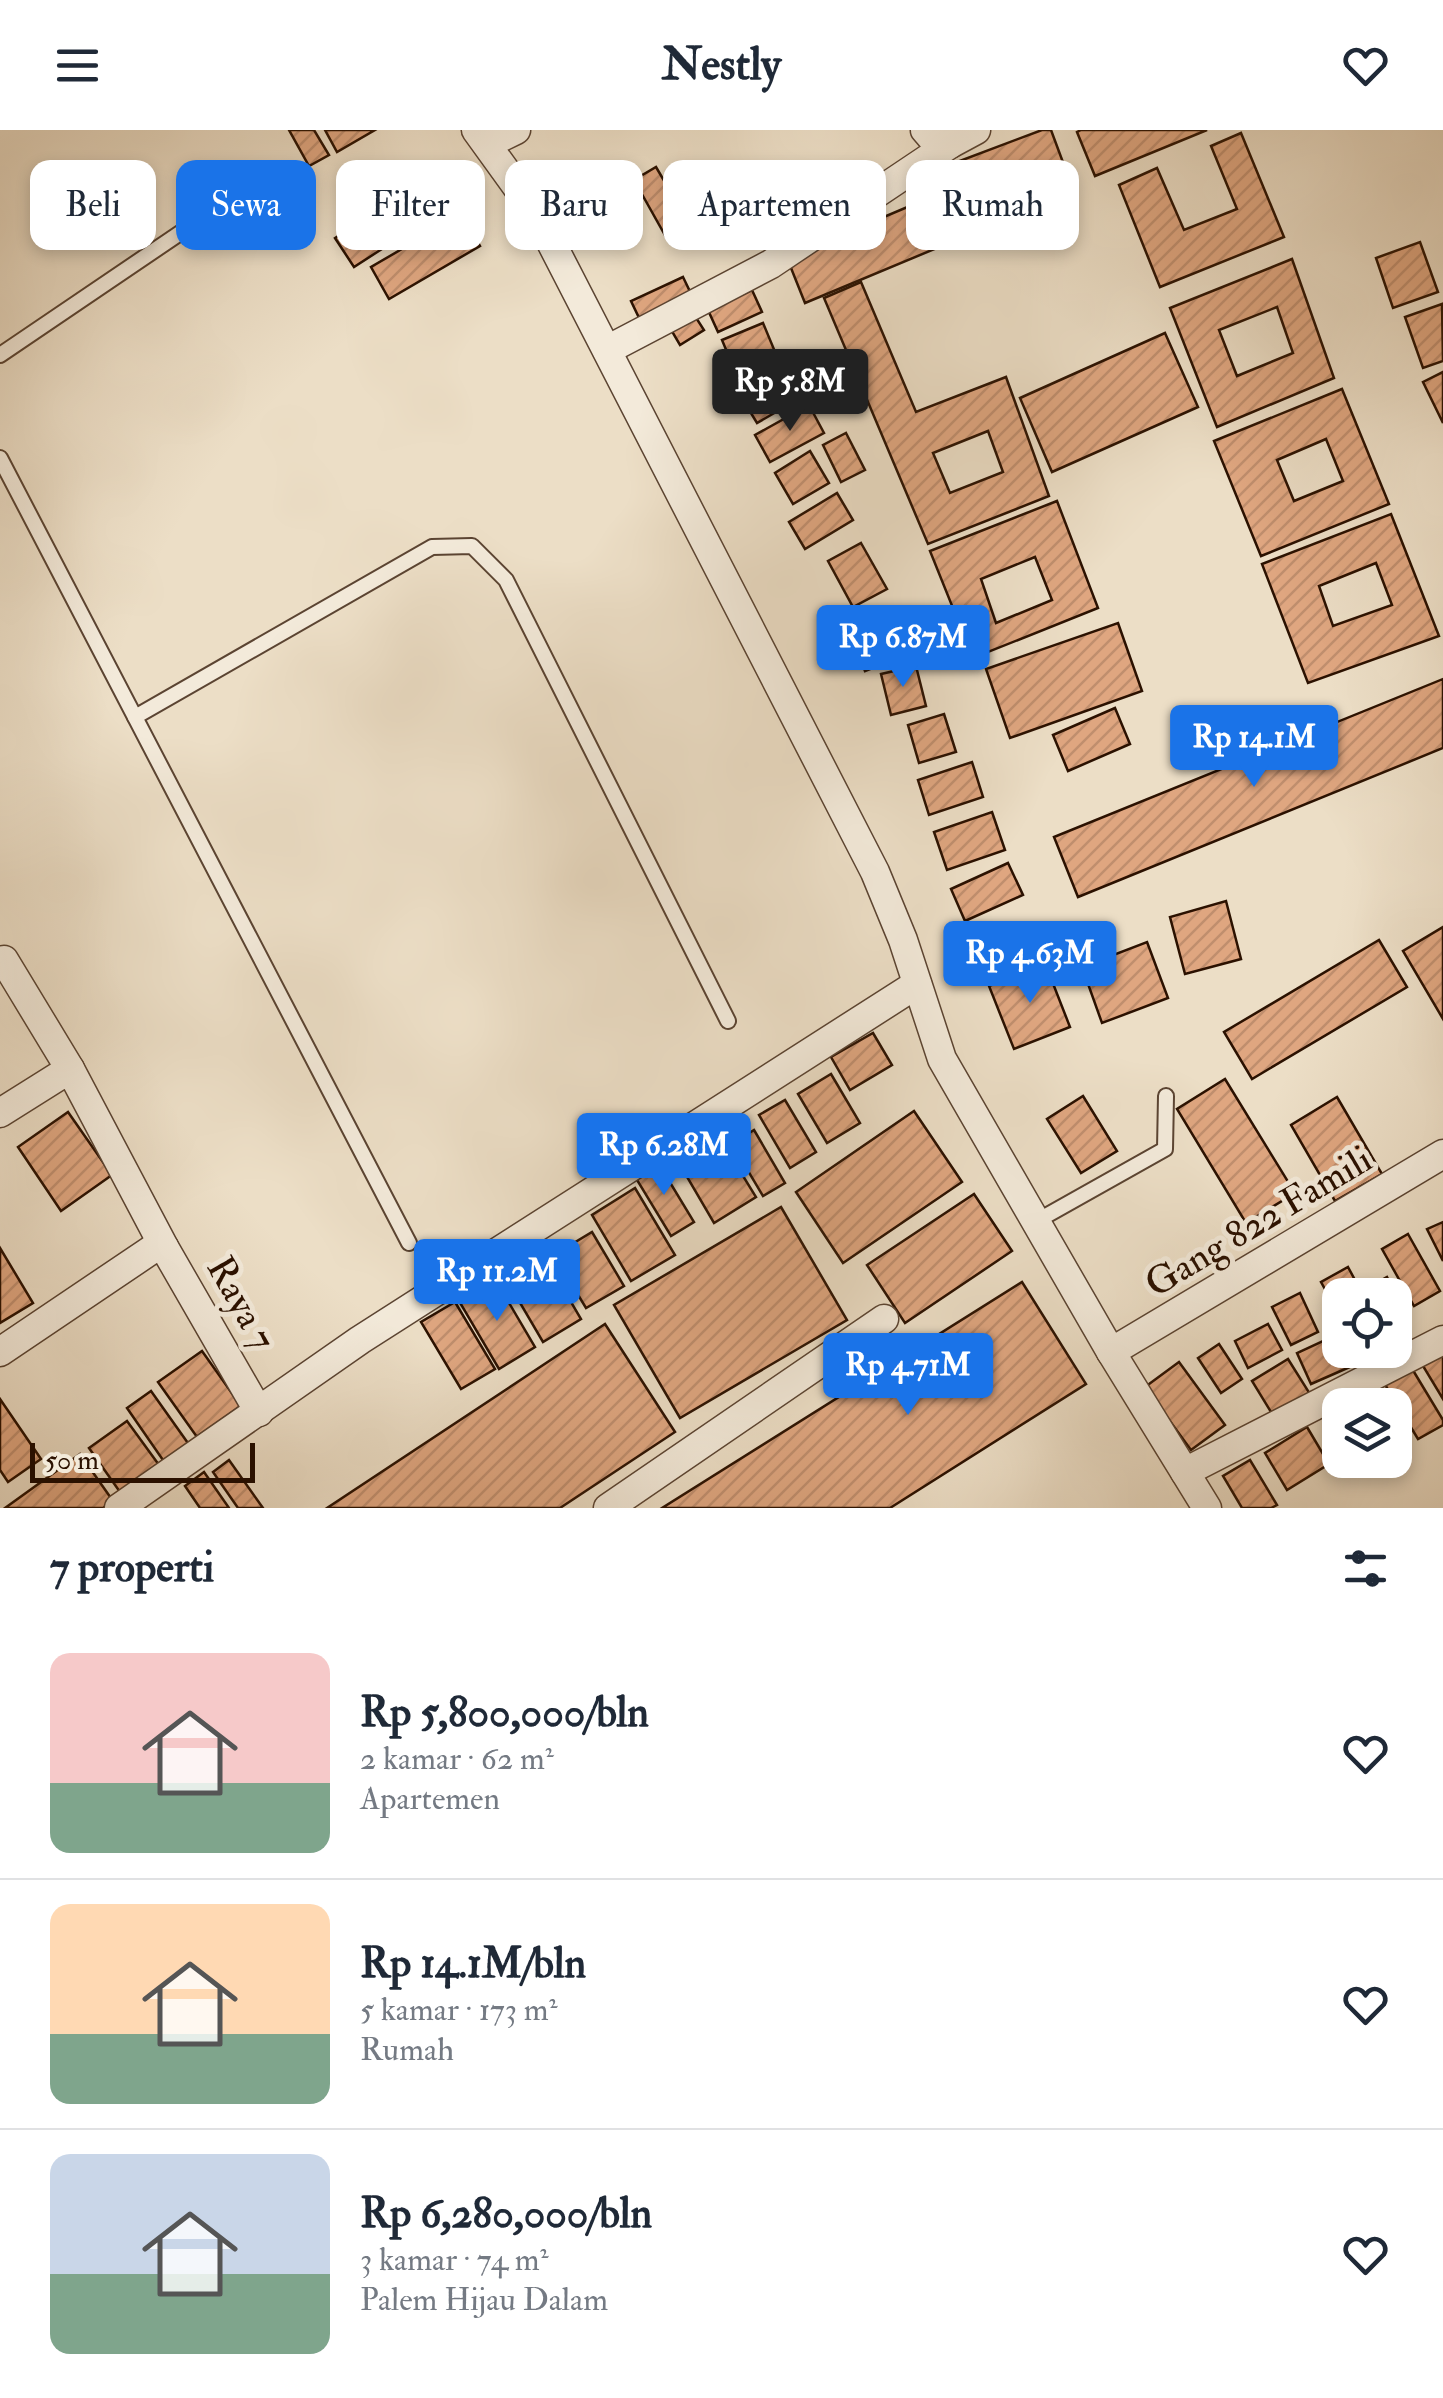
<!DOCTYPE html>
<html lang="id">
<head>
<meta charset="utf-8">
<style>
	:root { --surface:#fff; --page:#f2f2f3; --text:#1f2937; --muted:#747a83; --line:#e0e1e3; --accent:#1a73e8 }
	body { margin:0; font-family:"IM FELL Double Pica",serif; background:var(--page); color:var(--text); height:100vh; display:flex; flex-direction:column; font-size:38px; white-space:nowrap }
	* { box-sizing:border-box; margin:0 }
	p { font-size:32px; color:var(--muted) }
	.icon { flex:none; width:55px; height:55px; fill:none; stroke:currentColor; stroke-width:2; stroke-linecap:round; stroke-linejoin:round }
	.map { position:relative; height:1378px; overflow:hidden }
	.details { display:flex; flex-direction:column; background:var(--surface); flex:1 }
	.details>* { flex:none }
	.guide { position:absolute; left:30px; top:30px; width:1385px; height:90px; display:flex; gap:20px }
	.buttons { position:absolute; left:1322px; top:1148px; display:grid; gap:20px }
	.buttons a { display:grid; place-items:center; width:90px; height:90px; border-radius:20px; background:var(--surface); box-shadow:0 5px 15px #0003; font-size:50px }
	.scale { position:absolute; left:30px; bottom:25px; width:225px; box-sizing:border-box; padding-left:10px; border:5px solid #2b1100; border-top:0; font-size:28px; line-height:35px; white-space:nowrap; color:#2b1100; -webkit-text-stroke:8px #f3eada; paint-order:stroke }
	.price { position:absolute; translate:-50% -85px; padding:0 22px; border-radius:10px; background:var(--accent); color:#fff; font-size:32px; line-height:65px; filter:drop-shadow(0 2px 5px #0008) }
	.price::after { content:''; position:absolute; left:50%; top:60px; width:30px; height:22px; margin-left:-15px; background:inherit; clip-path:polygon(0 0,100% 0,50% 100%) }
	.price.selected { background:#222; color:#fff }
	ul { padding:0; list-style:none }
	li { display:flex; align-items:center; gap:30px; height:250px; padding:0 50px }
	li+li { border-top:2px solid var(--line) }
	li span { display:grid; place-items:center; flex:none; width:280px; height:200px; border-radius:20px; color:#555 }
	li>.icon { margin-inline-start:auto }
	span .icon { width:120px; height:120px; fill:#fffc; stroke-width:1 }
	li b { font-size:42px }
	h2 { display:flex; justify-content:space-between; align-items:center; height:120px; padding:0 50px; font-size:42px }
	.pill { padding:0 35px; border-radius:20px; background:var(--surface); box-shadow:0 5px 15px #0003; font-size:35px; line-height:90px }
	.pill.selected { background:var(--accent); color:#fff }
	header { display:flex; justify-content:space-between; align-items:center; height:130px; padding:0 50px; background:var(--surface); font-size:45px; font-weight:700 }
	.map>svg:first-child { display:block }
</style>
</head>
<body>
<header><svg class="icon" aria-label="menu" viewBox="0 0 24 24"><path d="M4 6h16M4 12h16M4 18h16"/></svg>Nestly<svg class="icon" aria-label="heart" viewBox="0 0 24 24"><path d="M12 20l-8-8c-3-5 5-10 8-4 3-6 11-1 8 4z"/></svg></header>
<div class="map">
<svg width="1443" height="1378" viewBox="0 0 1443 1378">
	<defs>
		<pattern id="building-hatch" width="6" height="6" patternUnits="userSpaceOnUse" patternTransform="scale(2.5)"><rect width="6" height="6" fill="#dfa680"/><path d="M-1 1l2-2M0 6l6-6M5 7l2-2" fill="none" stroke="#c08e6d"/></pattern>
	</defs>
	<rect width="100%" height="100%" fill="#ecdec6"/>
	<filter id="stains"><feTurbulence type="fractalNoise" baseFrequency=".002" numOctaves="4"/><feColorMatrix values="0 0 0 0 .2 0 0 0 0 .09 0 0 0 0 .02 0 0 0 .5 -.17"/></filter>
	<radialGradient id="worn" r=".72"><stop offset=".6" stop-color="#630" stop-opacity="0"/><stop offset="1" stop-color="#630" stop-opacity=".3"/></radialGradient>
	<g fill="url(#building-hatch)" stroke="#2b1100" stroke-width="2.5" fill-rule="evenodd">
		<path d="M289,0H314L329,25L309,36Z"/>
		<path d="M325,0H375L337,22Z"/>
		<path d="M1042,0H1051L1074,62L981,97L957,32Z"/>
		<path d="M1081,0H1207L1095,46L1077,2Z"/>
		<path d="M1241,3L1284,107L1160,157L1119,55L1157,38L1184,100L1237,79L1211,16Z"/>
		<path d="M656,37L689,93L666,107L634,50Z"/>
		<path d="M950,59L968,105L805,173L787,128Z"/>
		<path d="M397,68L416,97L354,137L335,108Z"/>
		<path d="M462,84L480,116L389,169L371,137Z"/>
		<path d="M1420,112L1438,162L1393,178L1376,128Z"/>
		<path d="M1292,129L1334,248L1217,297L1170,178ZM1277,177L1293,223L1237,246L1219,200Z"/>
		<path d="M683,147L694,170L642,194L631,171Z"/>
		<path d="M861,152L916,282L1006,247L1049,366L928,414L824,168ZM988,301L1003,342L950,363L933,323Z"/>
		<path d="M752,160L762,182L718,202L708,180Z"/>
		<path d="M1442,174L1443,231L1423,238L1405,187Z"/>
		<path d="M693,183L704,200L680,215L670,198Z"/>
		<path d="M763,193L778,229L737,246L722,210Z"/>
		<path d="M1165,203L1198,277L1052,342L1020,268Z"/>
		<path d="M785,238L802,267L757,293L740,265Z"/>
		<path d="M1443,242V293L1423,252Z"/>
		<path d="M1342,259L1389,374L1261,426L1214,311ZM1326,309L1343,351L1294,371L1277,330Z"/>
		<path d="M809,275L824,303L770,332L755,305Z"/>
		<path d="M846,303L865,340L841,352L823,315Z"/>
		<path d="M810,321L829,353L793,374L775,343Z"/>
		<path d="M837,363L853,390L805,419L789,392Z"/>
		<path d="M1057,371L1098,478L973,528L930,421ZM1035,427L1052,470L996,493L981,449Z"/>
		<path d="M1391,384L1439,506L1308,553L1262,434ZM1376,433L1392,475L1333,496L1319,456Z"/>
		<path d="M861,413L887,459L853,477L828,431Z"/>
		<path d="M905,482L920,519L865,541L851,504Z"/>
		<path d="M1118,493L1142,561L1010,608L986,539Z"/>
		<path d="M916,536L926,576L891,585L881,544Z"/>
		<path d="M1443,549V618L1078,767L1054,707Z"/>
		<path d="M1115,578L1130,614L1068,641L1053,605Z"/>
		<path d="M944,584L956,622L919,633L908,595Z"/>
		<path d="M972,632L983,667L929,685L918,650Z"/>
		<path d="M992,682L1005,720L947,740L934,702Z"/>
		<path d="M1008,733L1023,765L965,791L951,759Z"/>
		<path d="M1226,771L1241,829L1185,844L1170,787Z"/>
		<path d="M1443,797V889L1403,821Z"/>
		<path d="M1379,810L1407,857L1252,949L1224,902Z"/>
		<path d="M1147,812L1168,868L1102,893L1082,837Z"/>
		<path d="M1045,833L1070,897L1014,919L989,856Z"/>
		<path d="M873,903L892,935L850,960L831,927Z"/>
		<path d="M831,944L860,993L827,1013L798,964Z"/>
		<path d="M1225,949L1295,1063L1246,1093L1177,979Z"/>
		<path d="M1083,966L1117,1021L1081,1043L1047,989Z"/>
		<path d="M1337,967L1382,1044L1335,1071L1291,995Z"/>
		<path d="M785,970L816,1022L790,1038L759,985Z"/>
		<path d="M914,981L962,1052L843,1133L796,1062Z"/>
		<path d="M68,982L112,1045L61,1081L18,1017Z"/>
		<path d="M754,1000L785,1053L763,1066L732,1014Z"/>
		<path d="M724,1015L756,1067L714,1093L683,1040Z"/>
		<path d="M657,1031L694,1092L671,1106L634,1045Z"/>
		<path d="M635,1058L675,1125L631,1151L592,1085Z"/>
		<path d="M974,1064L1012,1121L905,1193L867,1135Z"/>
		<path d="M781,1077L847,1190L680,1288L614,1175Z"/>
		<path d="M1443,1092V1131L1427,1099Z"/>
		<path d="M592,1102L624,1156L586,1178L554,1125Z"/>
		<path d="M1408,1104L1440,1161L1414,1176L1382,1119Z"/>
		<path d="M0,1118L33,1173L0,1193Z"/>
		<path d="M540,1119L581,1189L543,1212L502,1142Z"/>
		<path d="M1348,1137L1363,1165H1340V1186L1321,1152Z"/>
		<path d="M1387,1147L1408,1185L1395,1193V1165H1370L1366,1159Z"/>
		<path d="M495,1149L535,1217L499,1239L459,1171Z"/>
		<path d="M1022,1152L1086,1254L890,1378H662Z"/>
		<path d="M1300,1163L1318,1202L1291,1215L1272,1177Z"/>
		<path d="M455,1172L495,1239L461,1259L421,1192Z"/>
		<path d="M605,1194L675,1302L560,1378H327Z"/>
		<path d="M1268,1194L1282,1220L1248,1238L1235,1211Z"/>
		<path d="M1338,1204L1340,1220H1345L1352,1236L1311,1254L1297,1223Z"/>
		<path d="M1219,1214L1242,1249L1221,1263L1198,1228Z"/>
		<path d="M1443,1217V1269L1420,1231Z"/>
		<path d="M202,1221L241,1276L197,1307L158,1252Z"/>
		<path d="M1288,1229L1310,1264L1274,1287L1252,1251Z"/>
		<path d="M1179,1232L1225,1295L1191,1320L1145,1257Z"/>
		<path d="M1411,1237L1443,1290V1295L1418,1309L1384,1253Z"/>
		<path d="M1375,1254L1388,1275H1344Z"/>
		<path d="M151,1261L190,1316L165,1333L127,1278Z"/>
		<path d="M0,1269L41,1329L8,1352L0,1340Z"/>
		<path d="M127,1291L159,1335L120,1362L89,1318Z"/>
		<path d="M1307,1297L1329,1334L1287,1360L1265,1323Z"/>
		<path d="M80,1324L113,1371L103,1378H5Z"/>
		<path d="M229,1330L263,1378H238L213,1342Z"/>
		<path d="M1250,1330L1277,1375L1271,1378H1242L1223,1346Z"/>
		<path d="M204,1342L229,1378H200L185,1356Z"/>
	</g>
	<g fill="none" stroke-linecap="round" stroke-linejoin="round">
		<defs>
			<g id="lane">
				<path d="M0,225L273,40"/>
				<path d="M0,328L409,1113"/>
				<path d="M135,587L432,417L472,416L506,450L728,891"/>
				<path d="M1035,1092L1165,1019L1166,966"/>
			</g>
			<g id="street">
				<path d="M476,0L536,83L875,742L903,810L942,929L1111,1222L1207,1378"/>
				<path d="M925,0L937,14H950L976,0"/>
				<path d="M487,14L516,0"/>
				<path d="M607,220L771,134L950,14"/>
				<path d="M0,834L4,830L70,939"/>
				<path d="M0,983L70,939L164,1117"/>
				<path d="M0,1222L157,1116L164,1117L259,1282"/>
				<path d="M1111,1222L1443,1024"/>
				<path d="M1185,1342L1443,1210"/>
				<path d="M119,1378L360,1210L917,854"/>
				<path d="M608,1378L884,1189"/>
			</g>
		</defs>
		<use href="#lane" stroke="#5b4432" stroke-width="18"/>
		<use href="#street" stroke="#5b4432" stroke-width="31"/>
		<use href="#lane" stroke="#f3eada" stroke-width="14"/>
		<use href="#street" stroke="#f3eada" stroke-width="28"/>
	</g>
	<g text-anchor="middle" stroke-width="10" stroke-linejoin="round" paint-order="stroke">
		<g font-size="38" fill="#2b1100" stroke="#f3eada">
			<text transform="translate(1258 1091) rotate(-31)" y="13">Gang 822 Famili</text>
			<text transform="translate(242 1173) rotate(61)" y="13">Raya 7</text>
		</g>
	</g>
	<rect width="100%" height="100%" filter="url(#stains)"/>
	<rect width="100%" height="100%" fill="url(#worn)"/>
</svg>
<div class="buttons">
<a><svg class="icon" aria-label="locate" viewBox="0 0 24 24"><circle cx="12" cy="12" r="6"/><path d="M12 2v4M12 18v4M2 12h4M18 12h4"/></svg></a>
<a><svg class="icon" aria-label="layers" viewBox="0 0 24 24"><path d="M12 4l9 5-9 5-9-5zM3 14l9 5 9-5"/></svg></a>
</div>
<div class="scale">50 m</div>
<b class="price selected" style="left:790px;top:304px">Rp 5.8M</b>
<b class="price" style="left:903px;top:560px">Rp 6.87M</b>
<b class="price" style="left:1254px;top:660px">Rp 14.1M</b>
<b class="price" style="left:1030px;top:876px">Rp 4.63M</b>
<b class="price" style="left:664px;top:1068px">Rp 6.28M</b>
<b class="price" style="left:497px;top:1194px">Rp 11.2M</b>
<b class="price" style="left:908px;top:1288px">Rp 4.71M</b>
<div class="guide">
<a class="pill">Beli</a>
<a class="pill selected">Sewa</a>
<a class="pill">Filter</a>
<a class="pill">Baru</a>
<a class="pill">Apartemen</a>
<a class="pill">Rumah</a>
</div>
</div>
<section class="details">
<h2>7 properti<svg class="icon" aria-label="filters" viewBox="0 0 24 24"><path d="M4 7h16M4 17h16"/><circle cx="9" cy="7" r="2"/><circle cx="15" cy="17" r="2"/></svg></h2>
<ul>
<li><span style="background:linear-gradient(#f6c9c9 65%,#7fa58c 0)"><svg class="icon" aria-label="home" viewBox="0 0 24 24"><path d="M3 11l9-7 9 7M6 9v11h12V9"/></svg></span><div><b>Rp 5,800,000/bln</b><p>2 kamar · 62 m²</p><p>Apartemen</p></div><svg class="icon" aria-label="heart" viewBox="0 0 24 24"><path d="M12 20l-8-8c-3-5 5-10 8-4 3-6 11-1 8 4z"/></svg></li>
<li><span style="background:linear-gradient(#ffd9b3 65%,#7fa58c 0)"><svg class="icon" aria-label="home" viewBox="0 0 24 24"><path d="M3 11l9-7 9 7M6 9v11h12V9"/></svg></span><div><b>Rp 14.1M/bln</b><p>5 kamar · 173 m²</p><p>Rumah</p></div><svg class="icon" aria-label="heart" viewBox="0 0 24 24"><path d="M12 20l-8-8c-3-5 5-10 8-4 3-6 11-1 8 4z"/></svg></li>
<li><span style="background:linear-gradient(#c9d6e8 60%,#7fa58c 0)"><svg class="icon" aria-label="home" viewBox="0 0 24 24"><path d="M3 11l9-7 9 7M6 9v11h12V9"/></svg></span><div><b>Rp 6,280,000/bln</b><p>3 kamar · 74 m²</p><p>Palem Hijau Dalam</p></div><svg class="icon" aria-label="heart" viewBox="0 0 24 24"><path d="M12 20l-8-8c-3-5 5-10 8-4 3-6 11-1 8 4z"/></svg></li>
</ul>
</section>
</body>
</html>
